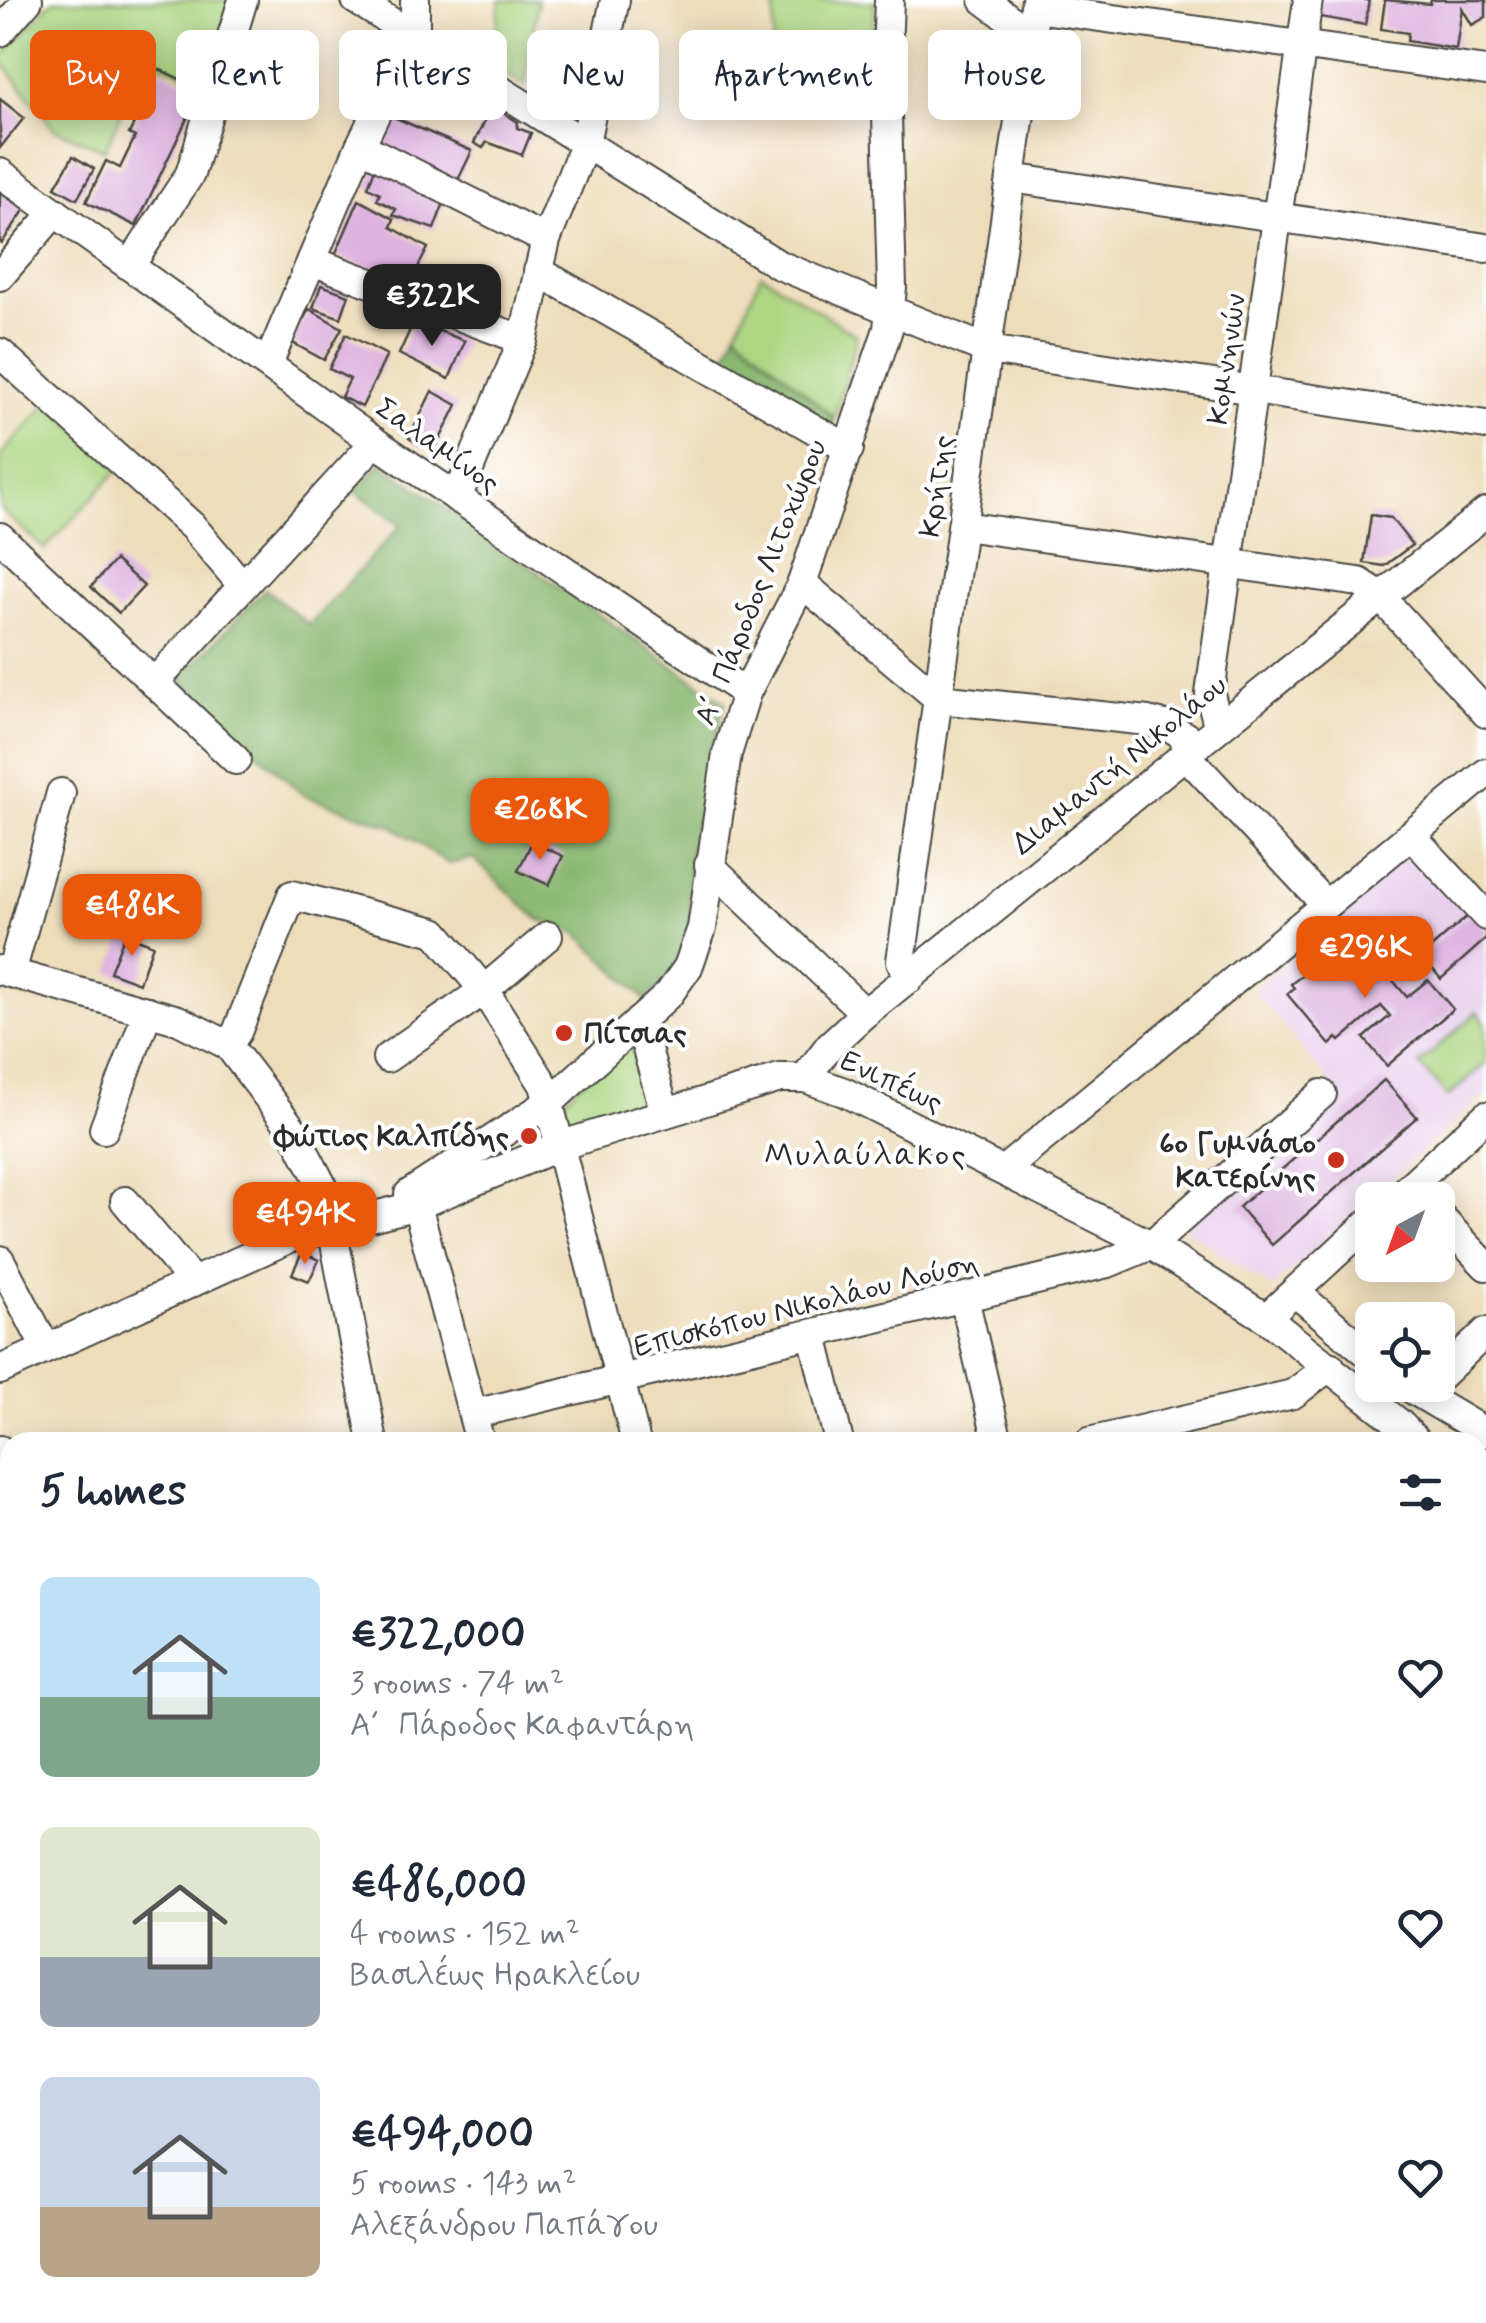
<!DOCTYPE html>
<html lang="en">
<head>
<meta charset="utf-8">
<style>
	:root { --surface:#fff; --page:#f6f6f7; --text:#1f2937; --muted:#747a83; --accent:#ea580c }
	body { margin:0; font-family:Mynerve,sans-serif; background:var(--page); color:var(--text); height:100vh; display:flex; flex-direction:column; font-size:38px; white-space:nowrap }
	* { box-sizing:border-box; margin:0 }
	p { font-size:32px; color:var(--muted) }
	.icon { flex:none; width:55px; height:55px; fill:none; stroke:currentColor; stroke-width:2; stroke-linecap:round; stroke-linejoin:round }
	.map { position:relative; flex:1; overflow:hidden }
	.side { position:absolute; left:0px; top:1432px; width:1488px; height:892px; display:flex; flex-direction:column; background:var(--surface); border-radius:30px 30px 0 0; box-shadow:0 5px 25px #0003 }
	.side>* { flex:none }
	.hud { position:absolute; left:30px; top:30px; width:1428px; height:90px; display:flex; gap:20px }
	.needle { width:65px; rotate:221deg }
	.tools { position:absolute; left:1355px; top:1182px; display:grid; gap:20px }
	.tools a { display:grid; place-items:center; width:100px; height:100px; border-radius:15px; background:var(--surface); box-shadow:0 5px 25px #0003; font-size:50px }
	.price { position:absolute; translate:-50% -85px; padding:0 22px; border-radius:20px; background:var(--accent); color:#fff; font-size:32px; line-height:65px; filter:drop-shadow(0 2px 5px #0008) }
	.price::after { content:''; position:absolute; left:50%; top:60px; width:30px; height:22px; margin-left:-15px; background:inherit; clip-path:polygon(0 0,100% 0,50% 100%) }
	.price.selected { background:#222; color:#fff }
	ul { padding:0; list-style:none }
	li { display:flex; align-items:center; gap:30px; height:250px; padding:0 40px }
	li span { display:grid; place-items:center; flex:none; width:280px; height:200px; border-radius:15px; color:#555 }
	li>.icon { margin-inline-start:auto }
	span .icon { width:120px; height:120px; fill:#fffc; stroke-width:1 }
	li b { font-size:42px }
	h2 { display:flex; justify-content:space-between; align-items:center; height:120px; padding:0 40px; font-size:42px }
	.pill { padding:0 35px; border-radius:15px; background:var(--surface); box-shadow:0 5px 25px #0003; font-size:35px; line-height:90px }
	.pill.selected { background:var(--accent); color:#fff }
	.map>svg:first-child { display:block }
</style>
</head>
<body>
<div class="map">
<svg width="1486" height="2323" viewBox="0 0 1486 2323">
	<rect width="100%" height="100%" fill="#fff"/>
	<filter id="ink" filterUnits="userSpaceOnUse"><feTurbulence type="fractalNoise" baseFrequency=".01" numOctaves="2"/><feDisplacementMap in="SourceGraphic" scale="20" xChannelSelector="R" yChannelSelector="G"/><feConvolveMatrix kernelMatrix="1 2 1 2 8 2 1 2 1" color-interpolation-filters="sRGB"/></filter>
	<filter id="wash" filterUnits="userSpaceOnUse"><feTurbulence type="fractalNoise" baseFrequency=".0048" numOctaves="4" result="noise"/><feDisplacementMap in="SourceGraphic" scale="40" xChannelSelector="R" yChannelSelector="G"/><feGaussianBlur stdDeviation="2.25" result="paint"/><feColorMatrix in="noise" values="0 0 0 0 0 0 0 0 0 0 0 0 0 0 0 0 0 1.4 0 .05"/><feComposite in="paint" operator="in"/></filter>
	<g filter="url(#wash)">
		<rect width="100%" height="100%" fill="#edb"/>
		<path fill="#e9d1ed" d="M1413,843L1486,922V1093L1272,1288L1184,1228L1337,1091L1253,990L1329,927L1321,918Z"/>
		<g fill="#acd682" stroke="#6c8056" stroke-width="2.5">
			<path d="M53,0H232L204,81L145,59L105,150L54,129L0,59Z"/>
			<path d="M500,0H538L525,85L492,66Z"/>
			<path d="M775,0L875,2L870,88L772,72Z"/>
			<path d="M761,274L857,336L831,430L721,367Z"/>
			<path d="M48,403L120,468L45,549L0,509V456Z"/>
			<path d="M1477,1012L1486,1023V1063L1448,1097L1419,1064Z"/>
			<path d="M637,1033L654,1096L569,1125L562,1101Z"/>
		</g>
		<g fill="#89b770" stroke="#5a714e" stroke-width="2.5">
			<path d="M736,332L834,418L831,430L721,367Z"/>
			<path d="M381,463L725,702L690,851V931L683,957L647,1001L577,933L539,920L473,858L449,864L392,826L303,795L180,679L265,589L309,625L401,525L355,491Z"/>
		</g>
		<g id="blocks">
			<g fill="#deb3e0">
				<path d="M1318,0H1369L1365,25L1315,16Z"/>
				<path d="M1385,0L1430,4L1431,0H1486V17L1472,25L1462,8L1456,49L1407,41L1408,33L1381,29Z"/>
				<path d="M426,59L470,85L458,108L440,100L433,112L407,97Z"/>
				<path d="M146,63L201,89L136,226L86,202L106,161L120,168L135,137L129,134L145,100L132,93Z"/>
				<path d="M0,99L24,118L0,148Z"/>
				<path d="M492,106L518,122L517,128L531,133L522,155L487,142L483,148L474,143Z"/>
				<path d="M389,115L472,151L458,180L373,145Z"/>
				<path d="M73,156L94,169L77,199L55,187Z"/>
				<path d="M375,168L445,200L434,229L393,215L396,209L377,200L380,193L368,187Z"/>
				<path d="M0,193L25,209L2,243L0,242Z"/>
				<path d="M359,200L394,219L391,227L428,248L408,286L335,255Z"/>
				<path d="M321,285L349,295L341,318L313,308Z"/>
				<path d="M309,309L342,328L324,360L291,342Z"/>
				<path d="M414,321L465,341L449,379L399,354Z"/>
				<path d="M346,334L387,355L362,407L341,397L350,379L329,369Z"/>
				<path d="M432,391L457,405L437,445L426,439L423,447L409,438Z"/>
				<path d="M1371,515L1391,518L1412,545L1384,566L1364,563Z"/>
				<path d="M115,560L144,586L119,613L91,587Z"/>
				<path d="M532,842L563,856L549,885L518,871Z"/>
				<path d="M1472,912L1486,929V939L1441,979L1422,956Z"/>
				<path d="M125,934L153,945L139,983L110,972Z"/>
				<path d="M1354,935L1407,997L1428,980L1453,1009L1387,1066L1364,1038L1390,1016L1381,1006L1340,1041L1337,1038L1330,1045L1287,994L1294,988L1291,984Z"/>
				<path d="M1384,1080L1417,1117L1272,1245L1239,1207Z"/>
				<path d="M302,1252L319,1260L309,1281L292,1274Z"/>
			</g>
		</g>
	</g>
	<g filter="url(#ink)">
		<use href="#blocks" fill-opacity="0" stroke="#484641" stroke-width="2.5"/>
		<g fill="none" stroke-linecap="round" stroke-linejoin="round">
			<defs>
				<g id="minor">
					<path d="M356,0L779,265L988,350L1486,425"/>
					<path d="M984,0L1015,23L1032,26"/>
					<path d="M1035,8L1486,71"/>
					<path d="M0,32L28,0"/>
					<path d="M360,146L546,240"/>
					<path d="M0,173L375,442L746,693"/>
					<path d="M1011,178L1486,248"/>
					<path d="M312,261L523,340"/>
					<path d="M130,266L190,174L243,0"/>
					<path d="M538,271L849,449"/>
					<path d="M0,276L55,212"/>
					<path d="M0,353L192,526L243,586"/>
					<path d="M268,364L360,146L415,33V0"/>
					<path d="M457,498L523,340L546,240L585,143L615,0"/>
					<path d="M963,526L1359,582L1379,595L1486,713"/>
					<path d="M0,537L236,760"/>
					<path d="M802,583L939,699L1148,721L1169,726L1195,743"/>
					<path d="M154,683L375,442"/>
					<path d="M1218,725L1210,694L1213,671L1308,0"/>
					<path d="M1184,753L1325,904"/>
					<path d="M1411,835L1486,916"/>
					<path d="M709,865L865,1013"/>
					<path d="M0,970L178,1020L228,1045L293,1130L325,1191L373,1442"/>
					<path d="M11,973L61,793"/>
					<path d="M909,979L901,961L1036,0"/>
					<path d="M639,1021L665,1113"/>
					<path d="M228,1045L237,1032L292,895L435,932L484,990L544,1085L636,1442"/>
					<path d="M387,1058L484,990L548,936"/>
					<path d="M805,1078L830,1045L865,1013L1486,512"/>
					<path d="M104,1129L148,1011"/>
					<path d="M1004,1170L1486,773"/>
					<path d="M409,1194L550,1102L669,994L688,967L702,928L727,754L746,693L802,583L888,329L892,287L886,80L889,0"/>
					<path d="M1395,1200L1486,1116"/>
					<path d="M125,1201L193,1282"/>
					<path d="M417,1205L480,1442"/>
					<path d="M1438,1215L1486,1266"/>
					<path d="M0,1260L46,1348"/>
					<path d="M1295,1292L1372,1357"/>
					<path d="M964,1298L998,1442"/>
					<path d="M1266,1318L1372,1220"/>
					<path d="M813,1335L839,1442"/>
					<path d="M0,1370L290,1238L417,1205L562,1145L780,1078H805L844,1092L1151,1245L1266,1318L1399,1423L1417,1442"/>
					<path d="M1438,1378L1486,1332"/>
					<path d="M1405,1385L1486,1433"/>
					<path d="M473,1414L1108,1263L1151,1245L1322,1094"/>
					<path d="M1089,1442L1293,1394L1330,1366"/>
					<path d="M0,1450L10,1465"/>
					<path d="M1478,1508L1486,1518"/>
					<path d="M0,1523L10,1513"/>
					<path d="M0,1653L10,1674"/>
					<path d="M1478,1745L1486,1754"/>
					<path d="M1478,1789L1486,1782"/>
					<path d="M0,1877L10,1883"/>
					<path d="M1478,2035L1486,2025"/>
					<path d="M0,2078L10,2088"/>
					<path d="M1478,2179L1486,2186"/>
					<path d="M0,2236L10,2225"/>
					<path d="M1478,2252L1486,2240"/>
					<path d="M170,2315L180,2323"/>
					<path d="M546,2315L555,2323"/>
					<path d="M1278,2315L1282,2323"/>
					<path d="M76,2323L78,2315"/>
					<path d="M916,2323L927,2315"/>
					<path d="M1426,2323L1431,2315"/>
				</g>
			</defs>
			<use href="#minor" stroke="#484641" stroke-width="32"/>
			<use href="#minor" stroke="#fff" stroke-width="28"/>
		</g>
	</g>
	<g fill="#c8321e" stroke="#fff" stroke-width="4">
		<circle cx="564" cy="1033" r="10"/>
		<circle cx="529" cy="1136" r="10"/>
		<circle cx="1336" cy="1160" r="10"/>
	</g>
	<g text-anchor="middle" stroke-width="8" stroke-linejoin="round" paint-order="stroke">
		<g font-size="30" fill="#2b2b2b" stroke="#fff">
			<text transform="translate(1226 359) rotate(-82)" y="10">Κομνηνών</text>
			<text transform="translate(438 445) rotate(35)" y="10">Σαλαμίνος</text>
			<text transform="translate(936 486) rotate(-82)" y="10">Κρήτης</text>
			<text transform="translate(760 582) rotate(-68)" y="10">Α΄ Πάροδος Λιτοχώρου</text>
			<text transform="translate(1119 764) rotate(-39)" y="10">Διαμαντή Νικολάου</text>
			<text transform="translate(892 1081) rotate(25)" y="10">Ενιπέως</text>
			<text transform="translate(806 1304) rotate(-14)" y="10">Επισκόπου Νικολάου Λούση</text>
		</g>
		<g font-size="30" font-weight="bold" fill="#2b2b2b" stroke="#fff" text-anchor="end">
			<text x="584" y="1043" text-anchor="start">Πίτσιας</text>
			<text x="509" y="1146">Φώτιος Καλπίδης</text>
			<text x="1316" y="1153">6ο Γυμνάσιο<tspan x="1316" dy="34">Κατερίνης</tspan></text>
		</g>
		<g font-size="32" letter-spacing="2.5" fill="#2b2b2b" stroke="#fff">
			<text x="866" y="1165">Μυλαύλακος</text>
		</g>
	</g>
</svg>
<div class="tools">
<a><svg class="needle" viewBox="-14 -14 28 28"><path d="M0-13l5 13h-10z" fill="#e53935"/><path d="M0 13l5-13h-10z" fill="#747a83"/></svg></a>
<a><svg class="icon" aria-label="locate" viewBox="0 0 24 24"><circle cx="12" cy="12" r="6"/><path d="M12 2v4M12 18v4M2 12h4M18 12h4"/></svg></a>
</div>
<b class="price selected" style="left:432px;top:349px">€322K</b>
<b class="price" style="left:540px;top:863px">€268K</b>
<b class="price" style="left:132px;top:959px">€486K</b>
<b class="price" style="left:1365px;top:1001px">€296K</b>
<b class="price" style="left:305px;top:1267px">€494K</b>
<div class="hud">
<a class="pill selected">Buy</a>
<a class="pill">Rent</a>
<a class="pill">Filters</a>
<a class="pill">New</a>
<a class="pill">Apartment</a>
<a class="pill">House</a>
</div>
<section class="side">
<h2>5 homes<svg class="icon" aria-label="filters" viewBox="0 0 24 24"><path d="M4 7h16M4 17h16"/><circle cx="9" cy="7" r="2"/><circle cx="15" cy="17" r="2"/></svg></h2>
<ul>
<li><span style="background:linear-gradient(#bfe0f5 60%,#7fa58c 0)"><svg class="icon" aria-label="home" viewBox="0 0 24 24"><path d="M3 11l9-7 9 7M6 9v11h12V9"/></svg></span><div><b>€322,000</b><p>3 rooms · 74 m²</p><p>Α΄ Πάροδος Καφαντάρη</p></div><svg class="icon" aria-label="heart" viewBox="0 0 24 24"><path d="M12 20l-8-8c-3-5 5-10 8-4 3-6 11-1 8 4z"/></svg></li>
<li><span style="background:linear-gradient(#dfe7d0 65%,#9aa5b1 0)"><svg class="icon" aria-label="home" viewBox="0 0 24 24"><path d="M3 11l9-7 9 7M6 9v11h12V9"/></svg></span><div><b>€486,000</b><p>4 rooms · 152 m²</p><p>Βασιλέως Ηρακλείου</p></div><svg class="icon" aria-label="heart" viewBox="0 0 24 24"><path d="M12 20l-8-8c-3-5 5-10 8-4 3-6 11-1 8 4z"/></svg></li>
<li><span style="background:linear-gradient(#c9d6e8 65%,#b9a48a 0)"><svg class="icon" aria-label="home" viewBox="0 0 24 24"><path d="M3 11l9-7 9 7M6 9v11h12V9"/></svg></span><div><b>€494,000</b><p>5 rooms · 143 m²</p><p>Αλεξάνδρου Παπάγου</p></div><svg class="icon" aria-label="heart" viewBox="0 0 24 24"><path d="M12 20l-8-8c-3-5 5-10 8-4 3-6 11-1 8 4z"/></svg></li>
</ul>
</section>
</div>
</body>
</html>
